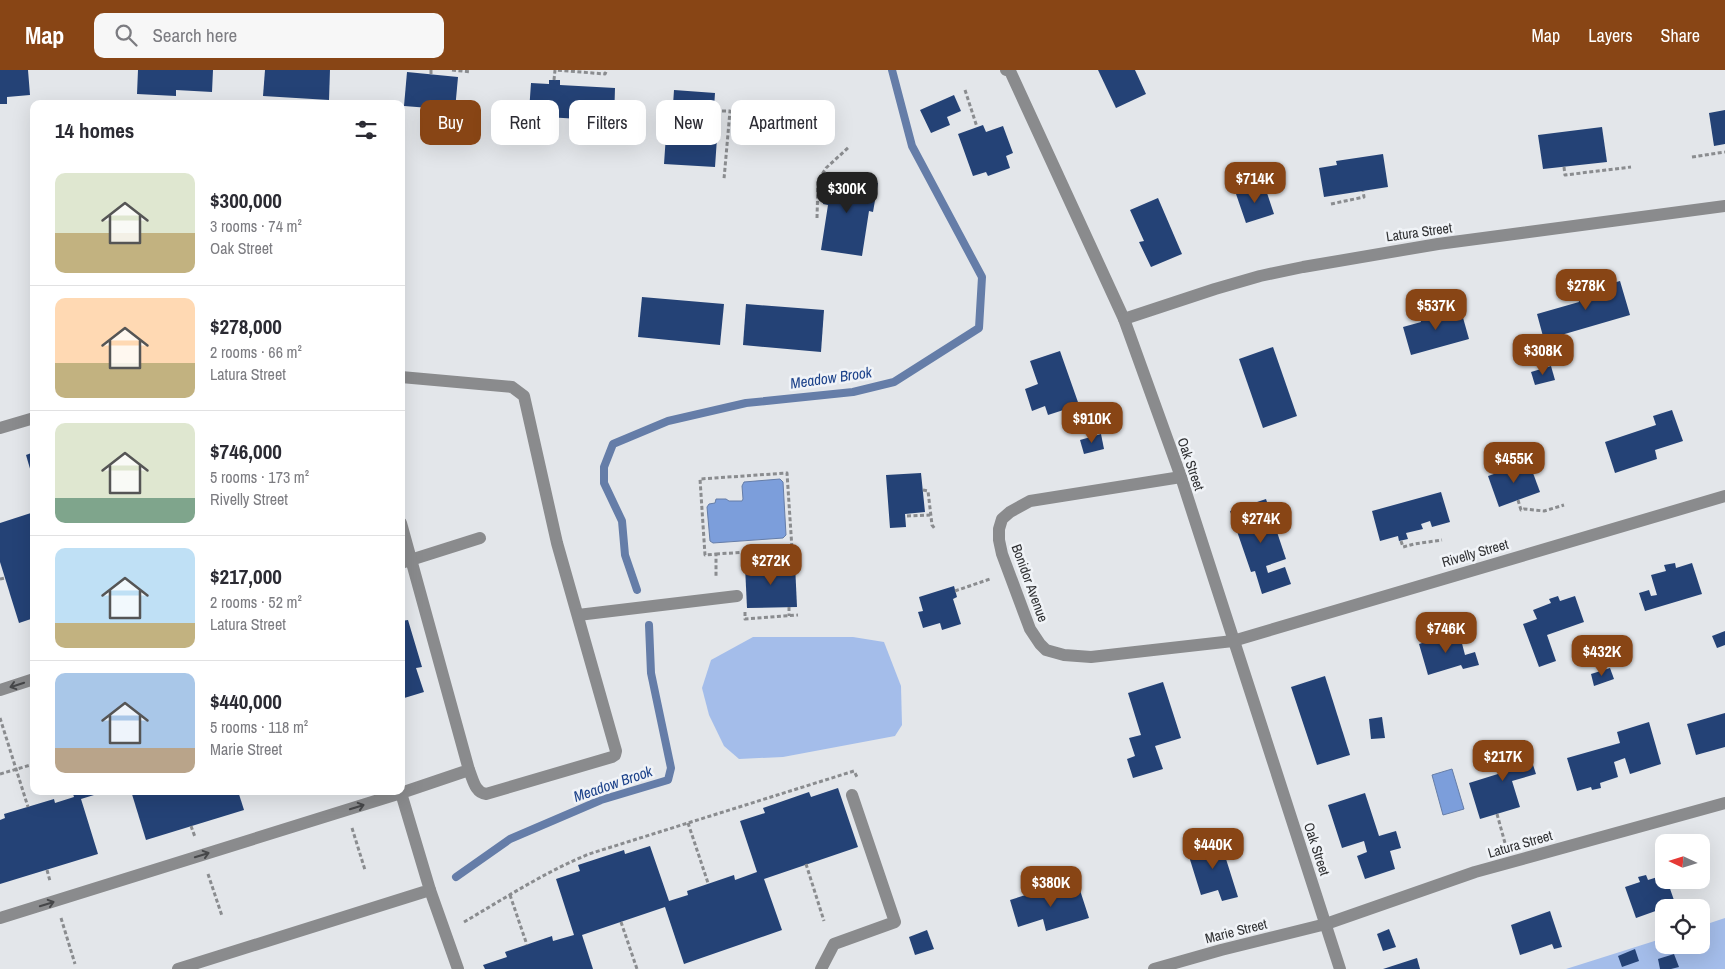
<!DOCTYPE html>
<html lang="en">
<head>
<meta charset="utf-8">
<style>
	:root { --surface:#fff; --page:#f7f7f7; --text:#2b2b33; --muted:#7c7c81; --line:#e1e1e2; --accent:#884515 }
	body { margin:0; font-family:"Archivo Narrow",sans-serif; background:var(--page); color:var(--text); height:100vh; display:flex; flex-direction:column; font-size:19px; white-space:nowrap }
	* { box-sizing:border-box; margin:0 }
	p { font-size:16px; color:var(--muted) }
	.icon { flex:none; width:28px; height:28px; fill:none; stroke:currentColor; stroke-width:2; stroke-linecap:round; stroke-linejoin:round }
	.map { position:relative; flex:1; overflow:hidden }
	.details { position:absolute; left:30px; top:30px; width:375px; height:695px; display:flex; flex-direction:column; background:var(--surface); border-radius:10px; box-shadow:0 5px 20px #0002 }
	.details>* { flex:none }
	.hud { position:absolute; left:420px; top:30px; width:475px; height:45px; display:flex; gap:10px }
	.needle { width:32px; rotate:274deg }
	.controls { position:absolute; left:1655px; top:764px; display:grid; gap:10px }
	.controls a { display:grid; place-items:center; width:55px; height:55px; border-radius:10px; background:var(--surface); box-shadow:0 5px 20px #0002; font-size:25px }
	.price { position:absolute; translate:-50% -42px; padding:0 11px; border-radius:10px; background:var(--accent); color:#fff; font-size:16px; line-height:32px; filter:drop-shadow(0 1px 2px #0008) }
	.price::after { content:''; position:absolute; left:50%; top:30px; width:15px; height:11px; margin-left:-8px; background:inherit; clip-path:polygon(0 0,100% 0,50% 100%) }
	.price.current { background:#222; color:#fff }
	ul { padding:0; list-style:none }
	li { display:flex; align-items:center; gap:15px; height:125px; padding:0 25px }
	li+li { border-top:1px solid var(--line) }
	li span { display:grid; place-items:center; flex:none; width:140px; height:100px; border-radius:10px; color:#555 }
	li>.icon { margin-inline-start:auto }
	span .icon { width:60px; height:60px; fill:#fffc; stroke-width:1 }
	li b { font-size:21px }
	h2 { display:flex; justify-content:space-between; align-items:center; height:60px; padding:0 25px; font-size:21px }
	.chip { padding:0 18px; border-radius:10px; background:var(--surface); box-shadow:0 5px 20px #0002; font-size:18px; line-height:45px }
	.chip.current { background:var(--accent); color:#fff }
	header { display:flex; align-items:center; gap:30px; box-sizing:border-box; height:70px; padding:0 25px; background:var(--accent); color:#fff }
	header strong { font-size:24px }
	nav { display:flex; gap:28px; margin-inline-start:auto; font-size:18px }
	.search { width:350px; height:45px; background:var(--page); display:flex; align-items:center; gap:12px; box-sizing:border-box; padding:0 18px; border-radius:10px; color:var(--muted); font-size:19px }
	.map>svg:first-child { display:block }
</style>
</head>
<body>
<header>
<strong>Map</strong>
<div class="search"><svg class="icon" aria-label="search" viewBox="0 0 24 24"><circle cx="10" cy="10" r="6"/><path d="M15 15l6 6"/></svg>Search here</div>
<nav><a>Map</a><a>Layers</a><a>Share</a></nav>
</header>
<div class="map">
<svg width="1725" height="899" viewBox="0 0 1725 899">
	<rect width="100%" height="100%" fill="#e3e6ea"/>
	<g fill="#a4bdea">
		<path d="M753,567H853L884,572L901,616L902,655L895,666L783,687L739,689L724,676L709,645L702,618L711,590Z"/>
		<path d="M1725,848V899H1566L1664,868V875H1701V856Z"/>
	</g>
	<g fill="#7c9edb" stroke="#657da8">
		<path d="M780,409L783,412L786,465L783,468L713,473L710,471L707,437L709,434L715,433L716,429H726L729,431H742L743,429L742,416L744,412Z"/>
		<path d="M1452,699L1464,739L1443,745L1432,705Z"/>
	</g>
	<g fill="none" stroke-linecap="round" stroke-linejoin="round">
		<g stroke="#657da8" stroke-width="8">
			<path d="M637,520L625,485L622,451L604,413V397L613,374L668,351L746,333L853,322L894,312L979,258L982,207L912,76L892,0"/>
			<path d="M456,807L510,769L601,730L668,710L671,698L651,603L649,555"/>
		</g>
	</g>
	<g fill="#244276">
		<path d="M0,0H28L30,25L7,27V34H0Z"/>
		<path d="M138,0H213L212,22L176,20V26L137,24Z"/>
		<path d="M265,0H330L329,30L263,26Z"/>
		<path d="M1098,0H1135L1146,24L1116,38Z"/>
		<path d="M407,2L458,7L455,40L404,36Z"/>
		<path d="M549,10H560V15L615,18L614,51L546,47V58L528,56L531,13L549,14Z"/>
		<path d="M674,20L715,23L712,68H717L715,97L664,94L666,65H671Z"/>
		<path d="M954,25L961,41L947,47L950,55L931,63L920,40Z"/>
		<path d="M1725,40V74L1714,76L1709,43Z"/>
		<path d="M983,55L986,62L1003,56L1013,83L1006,86L1010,98L988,106L986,102L973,106L958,64Z"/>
		<path d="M1602,57L1607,92L1543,99L1538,65Z"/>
		<path d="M1383,84L1388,117L1324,127L1319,98L1337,95L1336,91Z"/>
		<path d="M828,105L878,113L873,142L869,141L862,186L821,180L828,135L823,134Z"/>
		<path d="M1264,114L1274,144L1246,153L1236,124Z"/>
		<path d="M1158,128L1182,184L1151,197L1139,172L1144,171L1130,140Z"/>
		<path d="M1620,211L1630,245L1544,270L1537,244L1579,232L1577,223Z"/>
		<path d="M642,227L724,234L720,275L638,267Z"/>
		<path d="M746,234L824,240L821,282L743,275Z"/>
		<path d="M1460,237L1469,269L1411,285L1403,257L1421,252L1420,248Z"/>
		<path d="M1273,277L1297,346L1263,358L1239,289Z"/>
		<path d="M1060,281L1079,335L1048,345L1045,336L1032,341L1025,319L1038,314L1030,291Z"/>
		<path d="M1551,296L1555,310L1535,315L1531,302Z"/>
		<path d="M1672,340L1683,371L1655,380L1657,389L1615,403L1605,372L1656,355L1653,346Z"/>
		<path d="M1101,364L1104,379L1084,384L1080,370Z"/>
		<path d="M34,382V409H33L26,385Z"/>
		<path d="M1529,392L1540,422L1499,437L1488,406Z"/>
		<path d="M921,403L925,442L905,444L906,457L890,458L886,405Z"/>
		<path d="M1441,422L1450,452L1432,457L1430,451L1421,454L1423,459L1406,463L1408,469L1399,471L1398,466L1380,471L1372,441Z"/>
		<path d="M1266,429L1286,489L1266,496L1268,503L1285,497L1291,514L1262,524L1255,501L1251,502L1230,441Z"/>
		<path d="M34,442V548L19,553L0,492V453Z"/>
		<path d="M1675,493L1676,498L1692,493L1702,524L1645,541L1639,523L1649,520L1651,526L1657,525L1651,505L1666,501L1664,495Z"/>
		<path d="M795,494L797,537L747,538L745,496Z"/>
		<path d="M954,516L957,527L953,529L961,554L942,560L940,553L923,558L918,542L923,541L919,527Z"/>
		<path d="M1558,526L1560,531L1575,526L1584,552L1547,565L1556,591L1539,597L1523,554L1537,549L1533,540L1551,533L1549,529Z"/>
		<path d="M408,550L422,597L416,598L424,622L401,629V551Z"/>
		<path d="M1725,561V575L1717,578L1712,566Z"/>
		<path d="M1441,562L1442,567L1459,562L1465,585L1475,582L1479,595L1463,599L1461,595L1428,605L1419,574L1435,569L1434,564Z"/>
		<path d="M1610,598L1614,609L1594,616L1591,604Z"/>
		<path d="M1325,606L1350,685L1317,695L1291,617Z"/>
		<path d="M1163,612L1181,668L1155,676L1163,699L1133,708L1127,689L1135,686L1129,668L1141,665L1128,623Z"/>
		<path d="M1725,643V677L1696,685L1687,654Z"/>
		<path d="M1382,647L1385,668L1371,669L1369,649Z"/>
		<path d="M1649,652L1661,694L1630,704L1625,688L1614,692L1618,707L1600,713L1601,718L1592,720L1591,717L1577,721L1567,688L1620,673L1617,662Z"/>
		<path d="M1525,670L1536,704L1512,711L1520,737L1480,749L1469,713L1501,703L1497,690L1504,687L1501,677Z"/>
		<path d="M838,718L858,777L764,809L782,860L684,894L665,837L582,865L593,899H485L483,895L507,887L505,882L552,866L553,871L574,865L556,809L580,801L578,795L624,780L625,784L650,776L669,831L688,825L687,821L734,805L735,810L757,802L740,751L765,743L763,738L809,722L811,727Z"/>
		<path d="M72,721H107L81,729L98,784L0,814V750L5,748L4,744L54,729L55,733L74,727Z"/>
		<path d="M131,721H238L244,740L146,770Z"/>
		<path d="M1365,723L1379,766L1396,761L1401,778L1390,781L1395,799L1365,809L1357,786L1367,782L1364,771L1342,778L1328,735Z"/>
		<path d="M1220,770L1238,827L1222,831L1218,820L1201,825L1187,780Z"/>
		<path d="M1646,805L1648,810L1664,805V810H1667L1676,836L1686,833L1687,838H1664L1636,848L1625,817L1640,812L1638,807Z"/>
		<path d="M1078,814L1089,848L1046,861L1043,849L1018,857L1010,830L1035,822L1037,827Z"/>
		<path d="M1550,841L1562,877L1554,879L1552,874L1520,885L1511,855Z"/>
		<path d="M1389,859L1396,877L1383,881L1377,864Z"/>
		<path d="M927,860L934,879L915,885L909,867Z"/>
		<path d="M1635,879L1639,891L1622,897L1618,886Z"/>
		<path d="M1674,884L1679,897L1671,899H1660L1658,889Z"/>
		<path d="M1417,888L1420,899H1383Z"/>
	</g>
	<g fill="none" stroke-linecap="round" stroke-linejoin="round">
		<g stroke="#8a8c8f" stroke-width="3" stroke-dasharray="4 2.5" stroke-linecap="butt">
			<path d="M452,0L471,2"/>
			<path d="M431,4V0"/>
			<path d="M554,10L555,0L605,4L607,0"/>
			<path d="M965,20L977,57"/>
			<path d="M722,41H730L724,109"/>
			<path d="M1692,87L1725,82"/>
			<path d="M1564,97L1565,105L1631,97"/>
			<path d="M1331,134L1364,127L1363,121"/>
			<path d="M817,148L818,111L826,98L849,77"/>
			<path d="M923,420L928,421L932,455L935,459"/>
			<path d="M1518,430L1521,440L1524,439L1544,441L1564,435"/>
			<path d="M907,446L930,445"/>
			<path d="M1401,471L1403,477L1414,474L1442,470"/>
			<path d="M716,484L792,479L787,403L700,409L705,485L716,484V508"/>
			<path d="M0,509L5,508"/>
			<path d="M955,521L990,509"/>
			<path d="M789,537V546"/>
			<path d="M745,542V549L798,545"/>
			<path d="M0,648L28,737"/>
			<path d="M0,704L34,694"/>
			<path d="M1497,744L1505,773"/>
			<path d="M688,753L708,813"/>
			<path d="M191,756L195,767"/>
			<path d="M352,758L365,800"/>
			<path d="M806,794L824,851"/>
			<path d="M47,800L50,811"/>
			<path d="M208,804L222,846"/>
			<path d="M510,825L527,875"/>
			<path d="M61,848L75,894"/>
			<path d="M464,852C505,828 545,802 589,784L854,701L857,707"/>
			<path d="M621,852L637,899"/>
		</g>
		<g stroke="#8a8b8d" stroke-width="12">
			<path d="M1006,0L1010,1L1124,249L1181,407L1340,899"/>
			<path d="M1124,249L1215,219L1260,206L1303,197L1438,174L1725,136"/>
			<path d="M401,307L512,317L524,326L557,473L616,681L615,685L612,687L486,724C475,723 473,709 469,700"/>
			<path d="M0,358L34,348"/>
			<path d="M1181,407L1030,431L1010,442L1002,449L999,459V470L1002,484L1030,559L1040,574L1046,580L1064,585L1091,587L1233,571L1725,426"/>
			<path d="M401,493L480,468"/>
			<path d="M578,545L737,526"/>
			<path d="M0,620L34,609"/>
			<path d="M430,820L458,899"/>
			<path d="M0,848L401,723"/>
			<path d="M178,899L430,820L401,723L469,700L401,453"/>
			<path d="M821,899L834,874L895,852L852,725"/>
			<path d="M1154,899L1221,880L1326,854L1475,802L1725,733"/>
		</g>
	</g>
	<defs><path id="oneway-shaft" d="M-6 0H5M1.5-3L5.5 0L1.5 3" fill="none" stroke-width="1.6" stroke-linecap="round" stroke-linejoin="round" transform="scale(1.25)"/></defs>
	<g stroke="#464749">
		<use href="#oneway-shaft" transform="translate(17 615) rotate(162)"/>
		<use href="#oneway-shaft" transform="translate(357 737) rotate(-17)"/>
		<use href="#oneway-shaft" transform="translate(202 785) rotate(-17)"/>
		<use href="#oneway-shaft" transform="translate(47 834) rotate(-17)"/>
	</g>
	<g text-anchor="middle" stroke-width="5" stroke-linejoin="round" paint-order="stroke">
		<g font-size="14" fill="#2f3032" stroke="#f0f3f7">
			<text transform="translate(1419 162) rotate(-8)" y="5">Latura Street</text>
			<text transform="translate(1191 394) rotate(71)" y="5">Oak Street</text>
			<text transform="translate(1475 483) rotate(-16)" y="5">Rivelly Street</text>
			<text transform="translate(1030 513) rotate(70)" y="5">Bonidor Avenue</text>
			<text transform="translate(1520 774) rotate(-16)" y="5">Latura Street</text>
			<text transform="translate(1317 779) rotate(72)" y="5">Oak Street</text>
			<text transform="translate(1236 861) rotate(-14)" y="5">Marie Street</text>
		</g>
		<g font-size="15" font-style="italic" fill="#1c428a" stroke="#f0f3f7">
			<text transform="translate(831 308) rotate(-8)" y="5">Meadow Brook</text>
			<text transform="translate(613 714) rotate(-19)" y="5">Meadow Brook</text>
		</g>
	</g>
</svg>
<div class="controls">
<a><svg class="needle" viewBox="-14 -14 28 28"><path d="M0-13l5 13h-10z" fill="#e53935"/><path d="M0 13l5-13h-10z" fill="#7c7c81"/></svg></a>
<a><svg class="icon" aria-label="locate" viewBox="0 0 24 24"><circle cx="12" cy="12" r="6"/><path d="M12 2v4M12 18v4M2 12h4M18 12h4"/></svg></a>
</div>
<b class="price" style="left:1255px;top:134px">$714K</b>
<b class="price current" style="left:847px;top:144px">$300K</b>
<b class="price" style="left:1586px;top:241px">$278K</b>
<b class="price" style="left:1436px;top:261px">$537K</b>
<b class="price" style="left:1543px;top:306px">$308K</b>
<b class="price" style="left:1092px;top:374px">$910K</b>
<b class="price" style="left:1514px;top:414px">$455K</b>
<b class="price" style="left:1261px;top:474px">$274K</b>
<b class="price" style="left:771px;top:516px">$272K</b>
<b class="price" style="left:1446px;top:584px">$746K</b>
<b class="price" style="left:1602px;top:607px">$432K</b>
<b class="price" style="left:1503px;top:712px">$217K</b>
<b class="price" style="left:1213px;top:800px">$440K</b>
<b class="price" style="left:1051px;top:838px">$380K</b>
<div class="hud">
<a class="chip current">Buy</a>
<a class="chip">Rent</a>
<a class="chip">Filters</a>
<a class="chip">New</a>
<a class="chip">Apartment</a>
</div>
<section class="details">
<h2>14 homes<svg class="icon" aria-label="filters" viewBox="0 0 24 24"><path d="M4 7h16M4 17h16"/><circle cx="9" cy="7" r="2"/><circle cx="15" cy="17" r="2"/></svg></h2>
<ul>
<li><span style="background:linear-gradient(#dfe7d0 60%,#c2b280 0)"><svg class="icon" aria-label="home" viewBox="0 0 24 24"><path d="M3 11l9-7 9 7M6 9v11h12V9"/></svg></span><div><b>$300,000</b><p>3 rooms · 74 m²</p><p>Oak Street</p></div></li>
<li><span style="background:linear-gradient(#ffd9b3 65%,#c2b280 0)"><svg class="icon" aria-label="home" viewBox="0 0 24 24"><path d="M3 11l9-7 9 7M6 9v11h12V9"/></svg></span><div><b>$278,000</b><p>2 rooms · 66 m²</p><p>Latura Street</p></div></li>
<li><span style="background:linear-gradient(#dfe7d0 75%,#7fa58c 0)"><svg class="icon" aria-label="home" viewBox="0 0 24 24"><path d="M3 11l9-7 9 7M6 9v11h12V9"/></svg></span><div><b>$746,000</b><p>5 rooms · 173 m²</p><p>Rivelly Street</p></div></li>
<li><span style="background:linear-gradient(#bfe0f5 75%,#c2b280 0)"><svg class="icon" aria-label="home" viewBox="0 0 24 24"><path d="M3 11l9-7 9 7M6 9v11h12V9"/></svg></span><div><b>$217,000</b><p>2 rooms · 52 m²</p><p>Latura Street</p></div></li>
<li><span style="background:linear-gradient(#a9c7e8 75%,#b9a48a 0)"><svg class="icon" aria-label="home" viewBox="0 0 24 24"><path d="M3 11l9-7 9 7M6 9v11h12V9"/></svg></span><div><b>$440,000</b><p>5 rooms · 118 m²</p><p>Marie Street</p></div></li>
</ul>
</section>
</div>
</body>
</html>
